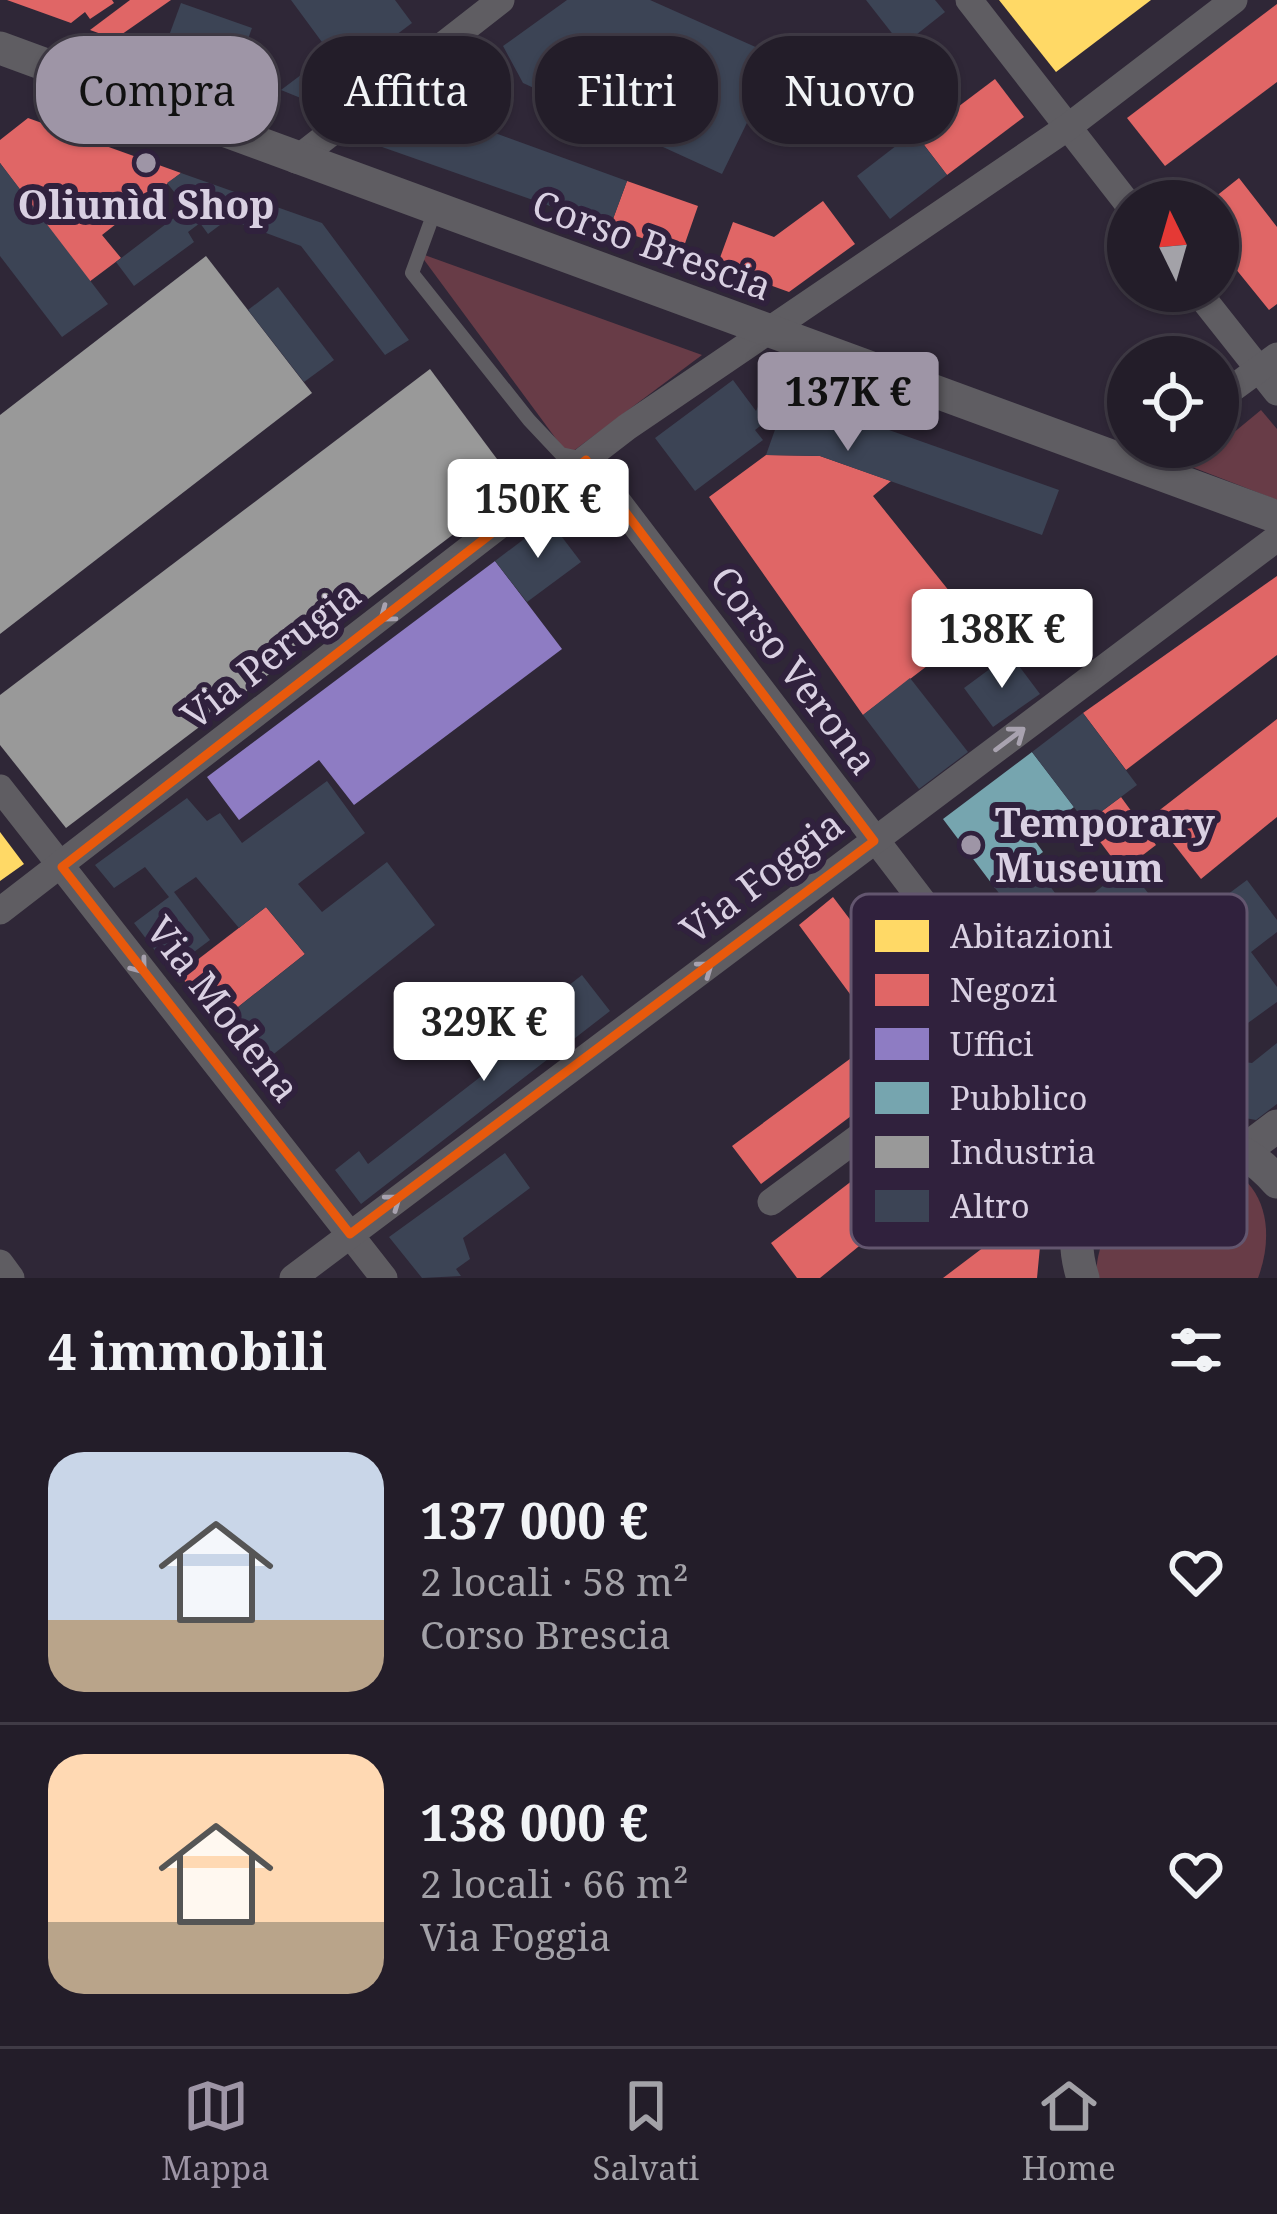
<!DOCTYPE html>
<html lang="it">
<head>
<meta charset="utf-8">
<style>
	:root { --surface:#231d29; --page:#2b2631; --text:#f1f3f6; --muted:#a3a2a8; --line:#403b46; --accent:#9e95a6 }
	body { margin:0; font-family:"Noto Serif",serif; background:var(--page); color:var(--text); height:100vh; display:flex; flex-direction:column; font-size:45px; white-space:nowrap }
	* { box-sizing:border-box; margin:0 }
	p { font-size:39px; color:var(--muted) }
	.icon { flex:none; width:66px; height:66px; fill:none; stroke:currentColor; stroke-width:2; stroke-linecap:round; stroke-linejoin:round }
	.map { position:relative; height:1278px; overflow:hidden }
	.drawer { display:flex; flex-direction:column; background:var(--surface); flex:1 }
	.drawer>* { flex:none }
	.hud { position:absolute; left:36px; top:36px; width:1206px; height:108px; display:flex; gap:24px }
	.needle { width:78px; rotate:355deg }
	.controls { position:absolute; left:1107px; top:180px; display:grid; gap:24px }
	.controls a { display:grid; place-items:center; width:132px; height:132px; border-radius:50%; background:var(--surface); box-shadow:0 3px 9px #0004,0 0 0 3px var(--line); font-size:60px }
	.price { position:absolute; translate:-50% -102px; padding:0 27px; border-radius:12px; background:#fff; color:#222; font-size:39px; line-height:78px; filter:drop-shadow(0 3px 6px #0008) }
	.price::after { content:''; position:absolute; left:50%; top:72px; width:36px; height:27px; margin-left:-18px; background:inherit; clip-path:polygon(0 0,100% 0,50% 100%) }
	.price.selected { background:var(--accent); color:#111 }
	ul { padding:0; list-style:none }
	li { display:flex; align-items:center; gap:36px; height:300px; padding:0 48px }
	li+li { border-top:3px solid var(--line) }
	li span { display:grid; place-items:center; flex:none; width:336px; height:240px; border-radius:36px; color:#555 }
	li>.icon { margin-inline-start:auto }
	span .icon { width:144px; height:144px; fill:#fffc; stroke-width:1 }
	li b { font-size:51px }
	h2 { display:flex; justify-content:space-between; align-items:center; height:144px; padding:0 48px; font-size:51px }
	.tag { padding:0 42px; border-radius:48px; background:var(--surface); box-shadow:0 3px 9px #0004,0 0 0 3px var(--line); font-size:42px; line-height:108px }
	.tag.selected { background:var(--accent); color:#111 }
	.tab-bar { display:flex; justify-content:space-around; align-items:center; height:168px; border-top:3px solid var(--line); background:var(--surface); font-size:33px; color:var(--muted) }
	.tab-bar a { display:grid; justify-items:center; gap:6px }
	.tab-bar .selected { color:var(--accent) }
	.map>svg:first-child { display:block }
</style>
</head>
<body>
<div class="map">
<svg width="1277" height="1278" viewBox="0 0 1277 1278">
	<rect width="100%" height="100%" fill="#2f2737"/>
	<g fill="#683c47">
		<path d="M419,253L702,355L568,455Z"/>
		<path d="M1261,410L1277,429V500L1192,467Z"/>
		<path d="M1206,1161C1264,1172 1277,1227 1258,1278H1096C1096,1218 1147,1166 1206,1161Z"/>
	</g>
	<g fill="#ffd966">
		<path d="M999,0H1151L1056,72Z"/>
		<path d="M0,832L24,864L0,881Z"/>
	</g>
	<g fill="#e06666">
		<path d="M7,0H112L114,3L90,19L85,12L71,23Z"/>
		<path d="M130,0H171L115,39L90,30Z"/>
		<path d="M1277,4V82L1165,166L1127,118Z"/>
		<path d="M995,79L1024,117L947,175L918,137Z"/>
		<path d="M28,118L181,173L102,235L121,258L89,282L0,163V140Z"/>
		<path d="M1239,178L1277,227V304L1269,310L1218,247V201H1210Z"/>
		<path d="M627,181L698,206L682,252L610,227Z"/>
		<path d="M823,201L855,244L789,292L717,266L733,222L774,237Z"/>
		<path d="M766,455L820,456L891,481L873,496L978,627L863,715L709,497Z"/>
		<path d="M1277,576V655L1126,770L1083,713Z"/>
		<path d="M1277,719V817L1201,879L1152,816Z"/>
		<path d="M1121,797L1156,845L1122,871L1086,823Z"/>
		<path d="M833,897L945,1045L761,1184L732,1146L881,1036L799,925Z"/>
		<path d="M266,907L305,954L218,1023L179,974Z"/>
		<path d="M978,1084L1047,1174L1037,1278H943L984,1247L991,1193L967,1158L820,1278H797L771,1243Z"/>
	</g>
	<path fill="#8e7cc3" d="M495,561L562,649L354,805L319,760L239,820L207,777Z"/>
	<path fill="#76a5af" d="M1032,752L1074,807L1033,838L1043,852L995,888L943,819Z"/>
	<g fill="#999">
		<path d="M206,256L312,393L0,634V415Z"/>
		<path d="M430,369L517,486L66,828L0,745V695Z"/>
	</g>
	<g fill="#3c4455">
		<path d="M291,0H395L412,23L308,101L281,90L330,53Z"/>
		<path d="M567,0H650L814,73L849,46L870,75L815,115L762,92L722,174L523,83L503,46Z"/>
		<path d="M866,0H935L945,12L902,46Z"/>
		<path d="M181,3L252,28L234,77L163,52Z"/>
		<path d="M433,93L454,118L627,181L610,227L382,147L378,130Z"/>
		<path d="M914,132L947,175L890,219L857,176Z"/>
		<path d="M0,163L108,304L62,337L0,256Z"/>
		<path d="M181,173L322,223L409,340L385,355L301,246L228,219L208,234L200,223L188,232L194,242L134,286L116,262L187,208L167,183Z"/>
		<path d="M278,287L334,360L304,382L248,310Z"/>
		<path d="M733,380L756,411L767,387L1059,490L1042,535L820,456L766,455L777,424L769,419L755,430L763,440L695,491L655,438Z"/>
		<path d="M549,520L581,562L527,602L495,561Z"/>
		<path d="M1010,654L1040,694L993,727L964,688Z"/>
		<path d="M910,678L968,752L919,789L863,715Z"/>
		<path d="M1083,713L1137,785L1086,823L1032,752Z"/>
		<path d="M327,781L365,833L298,884L322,912L387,862L435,925L255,1069L218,1023L305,954L266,907L239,928L196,877L174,892L210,940L170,970L134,923L169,897L145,867L114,888L95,865L187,798L207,821L220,813L242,843Z"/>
		<path d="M1031,860L1071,915L1036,941L995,888Z"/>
		<path d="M1127,866L1148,893L1109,924L1088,898Z"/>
		<path d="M1247,880L1277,920V932L1251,952L1277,987V1002L1241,1028L1164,926L1188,908L1196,918Z"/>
		<path d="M582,975L610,1011L361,1204L335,1170L359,1151L368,1164L488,1071L477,1057Z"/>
		<path d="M1156,1021L1186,1055L1252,1063L1277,1043V1104L1256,1120L1165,1104L1116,1049Z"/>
		<path d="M505,1153L530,1188L463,1238L470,1259L456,1269L461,1276L422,1278L389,1237Z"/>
	</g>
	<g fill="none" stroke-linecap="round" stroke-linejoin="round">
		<path stroke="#5f5d62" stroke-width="14" d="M435,210L412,273L529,420L561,454L584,459"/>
		<g stroke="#5f5d62" stroke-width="27">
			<path d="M969,0L1128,204"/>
			<path d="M296,160L501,0"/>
			<path d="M1197,291L1277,392"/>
			<path d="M1218,399L1277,356"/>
			<path d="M586,460L1052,1071L1151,1141"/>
			<path d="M0,788L384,1278"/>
			<path d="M0,911L627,427L1068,127L1234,0"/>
			<path d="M1052,1071L1093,1188"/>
			<path d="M771,1202L1013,1023"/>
			<path d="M0,1263L11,1278"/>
			<path d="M293,1278L1277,538"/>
		</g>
		<g stroke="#5f5d62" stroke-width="33">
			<path d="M0,48L1277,517"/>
			<path d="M1244,1151L1277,1126"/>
			<path d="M1083,1278C1044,1158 1198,1088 1277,1182"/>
		</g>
	</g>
	<defs><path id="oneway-shaft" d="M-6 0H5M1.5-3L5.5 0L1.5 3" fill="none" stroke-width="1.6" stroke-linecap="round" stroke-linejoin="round" transform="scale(3)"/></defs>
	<g stroke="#a8a2af">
		<use href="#oneway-shaft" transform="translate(394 609) rotate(142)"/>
		<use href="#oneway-shaft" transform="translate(1010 739) rotate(-37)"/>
		<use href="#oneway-shaft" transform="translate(134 959) rotate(52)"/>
		<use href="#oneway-shaft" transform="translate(698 974) rotate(-37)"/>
		<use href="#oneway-shaft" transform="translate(386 1207) rotate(-37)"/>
	</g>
	<path fill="none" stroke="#e8590c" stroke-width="9" stroke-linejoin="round" d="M586,460L874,841L350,1234L62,867Z"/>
	<g fill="#9e95a6" stroke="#30213d" stroke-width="4.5">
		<circle cx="146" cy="163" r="12"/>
		<circle cx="971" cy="845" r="12"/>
	</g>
	<g text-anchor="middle" stroke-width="12" stroke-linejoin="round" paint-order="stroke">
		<g font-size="39" font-weight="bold" fill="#d9d0e2" stroke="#30213d">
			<text x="146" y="219">Oliunìd Shop</text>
			<text x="995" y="837" text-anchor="start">Temporary<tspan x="995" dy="45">Museum</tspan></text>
		</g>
		<g font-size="39" fill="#d9d0e2" stroke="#30213d">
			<text transform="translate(652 245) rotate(20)" y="14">Corso Brescia</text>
			<text transform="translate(271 655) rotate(-38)" y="14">Via Perugia</text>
			<text transform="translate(794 670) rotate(53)" y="14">Corso Verona</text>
			<text transform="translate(762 877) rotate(-37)" y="14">Via Foggia</text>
			<text transform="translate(223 1009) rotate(52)" y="14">Via Modena</text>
		</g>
	</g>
	<rect x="851" y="894" width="396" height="354" rx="18" fill="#30213d" stroke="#63566f" stroke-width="3"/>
	<rect x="875" y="920" width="54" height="32" fill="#ffd966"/>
	<rect x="875" y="974" width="54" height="32" fill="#e06666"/>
	<rect x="875" y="1028" width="54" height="32" fill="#8e7cc3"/>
	<rect x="875" y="1082" width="54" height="32" fill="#76a5af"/>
	<rect x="875" y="1136" width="54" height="32" fill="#999"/>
	<rect x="875" y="1190" width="54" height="32" fill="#3c4455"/>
	<g font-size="33" fill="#d9d0e2">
		<text x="950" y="948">Abitazioni</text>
		<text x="950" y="1002">Negozi</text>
		<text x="950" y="1056">Uffici</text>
		<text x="950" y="1110">Pubblico</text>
		<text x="950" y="1164">Industria</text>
		<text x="950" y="1218">Altro</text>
	</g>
</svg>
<div class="controls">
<a><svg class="needle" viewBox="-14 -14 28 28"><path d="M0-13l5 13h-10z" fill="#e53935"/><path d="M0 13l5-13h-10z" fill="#a3a2a8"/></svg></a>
<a><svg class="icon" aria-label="locate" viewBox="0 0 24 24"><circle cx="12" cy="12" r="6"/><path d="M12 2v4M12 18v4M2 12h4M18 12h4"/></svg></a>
</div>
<b class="price selected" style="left:848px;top:454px">137K €</b>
<b class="price" style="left:538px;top:561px">150K €</b>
<b class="price" style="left:1002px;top:691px">138K €</b>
<b class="price" style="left:484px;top:1084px">329K €</b>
<div class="hud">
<a class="tag selected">Compra</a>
<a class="tag">Affitta</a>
<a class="tag">Filtri</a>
<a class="tag">Nuovo</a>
</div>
</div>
<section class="drawer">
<h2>4 immobili<svg class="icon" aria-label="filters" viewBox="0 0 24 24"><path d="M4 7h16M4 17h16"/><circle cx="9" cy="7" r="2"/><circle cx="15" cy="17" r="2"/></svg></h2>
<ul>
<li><span style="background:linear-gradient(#c9d6e8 70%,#b9a48a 0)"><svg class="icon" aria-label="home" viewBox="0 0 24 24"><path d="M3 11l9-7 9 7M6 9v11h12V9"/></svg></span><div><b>137 000 €</b><p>2 locali · 58 m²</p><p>Corso Brescia</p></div><svg class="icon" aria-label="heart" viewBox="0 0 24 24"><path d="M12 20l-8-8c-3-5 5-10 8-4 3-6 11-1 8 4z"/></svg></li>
<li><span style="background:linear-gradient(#ffd9b3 70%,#b9a48a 0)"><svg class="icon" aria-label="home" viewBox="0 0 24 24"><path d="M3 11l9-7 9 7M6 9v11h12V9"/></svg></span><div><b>138 000 €</b><p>2 locali · 66 m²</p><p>Via Foggia</p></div><svg class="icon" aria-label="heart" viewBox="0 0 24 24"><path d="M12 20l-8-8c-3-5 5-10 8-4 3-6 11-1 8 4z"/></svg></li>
</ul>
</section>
<nav class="tab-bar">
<a class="selected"><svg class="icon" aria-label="map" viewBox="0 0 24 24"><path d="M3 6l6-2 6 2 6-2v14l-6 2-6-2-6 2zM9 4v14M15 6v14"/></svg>Mappa</a>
<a><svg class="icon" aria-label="saved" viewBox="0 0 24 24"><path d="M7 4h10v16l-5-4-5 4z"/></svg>Salvati</a>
<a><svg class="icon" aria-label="home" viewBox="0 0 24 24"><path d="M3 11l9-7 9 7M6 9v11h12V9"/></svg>Home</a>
</nav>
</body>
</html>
